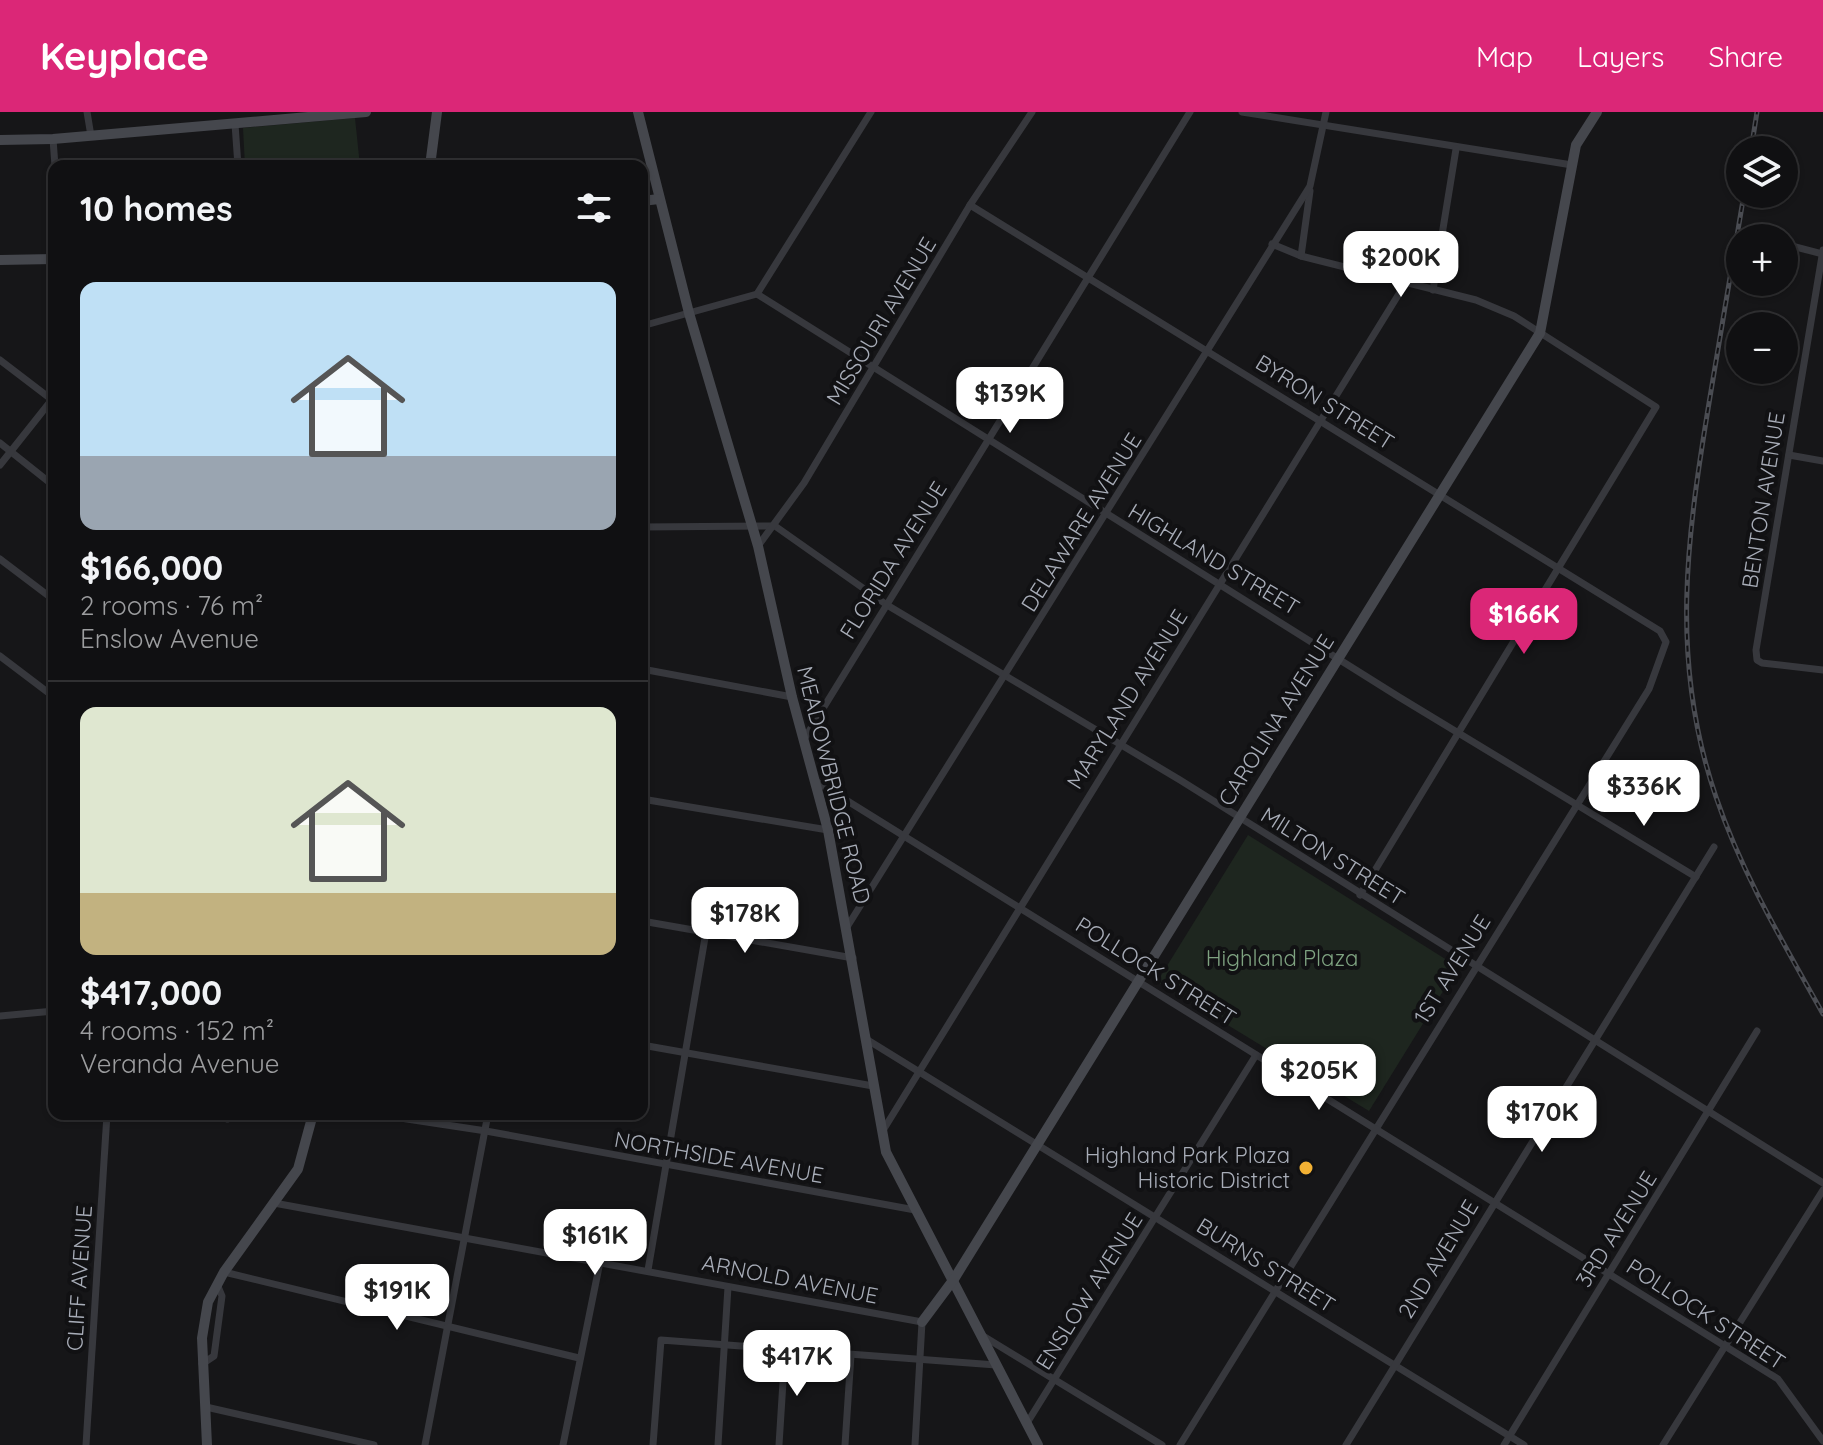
<!DOCTYPE html>
<html lang="en">
<head>
<meta charset="utf-8">
<style>
	:root { --surface:#101012; --page:#19191b; --text:#f1f3f6; --muted:#9c9d9f; --line:#303032; --accent:#db2777 }
	body { margin:0; font-family:Quicksand,sans-serif; background:var(--page); color:var(--text); height:100vh; display:flex; flex-direction:column; font-size:30px; white-space:nowrap }
	* { box-sizing:border-box; margin:0 }
	p { font-size:26px; color:var(--muted) }
	.icon { flex:none; width:44px; height:44px; fill:none; stroke:currentColor; stroke-width:2; stroke-linecap:round; stroke-linejoin:round }
	.map { position:relative; flex:1; overflow:hidden }
	.details { position:absolute; left:48px; top:48px; width:600px; height:960px; display:flex; flex-direction:column; background:var(--surface); border-radius:16px; box-shadow:0 2px 6px #0004,0 0 0 2px var(--line) }
	.details>* { flex:none }
	.buttons { position:absolute; left:1726px; top:24px; display:grid; gap:16px }
	.buttons a { display:grid; place-items:center; width:72px; height:72px; border-radius:50%; background:var(--surface); box-shadow:0 2px 6px #0004,0 0 0 2px var(--line); font-size:40px }
	.price { position:absolute; translate:-50% -68px; padding:0 18px; border-radius:16px; background:#fff; color:#222; font-size:26px; line-height:52px; filter:drop-shadow(0 2px 4px #0008) }
	.price::after { content:''; position:absolute; left:50%; top:48px; width:24px; height:18px; margin-left:-12px; background:inherit; clip-path:polygon(0 0,100% 0,50% 100%) }
	.price.selected { background:var(--accent); color:#fff }
	ul { padding:0; list-style:none }
	li { display:grid; align-content:center; gap:16px; height:424px; padding:0 32px }
	li+li { border-top:2px solid var(--line) }
	li span { display:grid; place-items:center; height:248px; border-radius:16px; color:#555 }
	li>.icon { margin-inline-start:auto }
	span .icon { width:144px; height:144px; fill:#fffc; stroke-width:1 }
	li b { font-size:34px }
	h2 { display:flex; justify-content:space-between; align-items:center; height:96px; padding:0 32px; font-size:34px }
	header { display:flex; align-items:center; gap:48px; box-sizing:border-box; height:112px; padding:0 40px; background:var(--accent); color:#fff }
	header strong { font-size:38px }
	nav { display:flex; gap:44px; margin-inline-start:auto; font-size:28px }
	.map>svg:first-child { display:block }
</style>
</head>
<body>
<header>
<strong>Keyplace</strong>
<nav><a>Map</a><a>Layers</a><a>Share</a></nav>
</header>
<div class="map">
<svg width="1823" height="1333" viewBox="0 0 1823 1333">
	<rect width="100%" height="100%" fill="#161618"/>
	<g fill="#1e261f">
		<path d="M355,6L360,54H245L243,16Z"/>
		<path d="M1248,723L1458,855L1369,999L1157,870Z"/>
	</g>
	<g fill="none" stroke-linecap="round" stroke-linejoin="round">
		<g stroke="#37383d" stroke-width="7">
			<path d="M87,0L91,24"/>
			<path d="M1242,0L1572,53"/>
			<path d="M235,12L238,54"/>
			<path d="M53,27L55,54"/>
			<path d="M970,93L1660,519L1666,530L1649,577L1180,1333"/>
			<path d="M1272,132L1301,144L1476,188L1514,204L1656,295L1360,783"/>
			<path d="M1784,132L1823,142"/>
			<path d="M1823,138L1756,538L1757,548L1762,551L1823,558"/>
			<path d="M1301,144L1310,79"/>
			<path d="M1433,178L1456,37"/>
			<path d="M757,182L1399,585L1696,765"/>
			<path d="M642,214L757,182L871,0"/>
			<path d="M0,248L51,287"/>
			<path d="M0,331L54,374"/>
			<path d="M1789,343L1823,349"/>
			<path d="M0,353L54,285"/>
			<path d="M642,415L775,414L887,493L1180,668L1823,1071"/>
			<path d="M758,434L804,371L970,93L1032,0"/>
			<path d="M0,447L54,488"/>
			<path d="M0,544L54,585"/>
			<path d="M642,557L792,585"/>
			<path d="M803,629L1190,0"/>
			<path d="M817,670L1778,1267L1823,1329"/>
			<path d="M642,687L828,718"/>
			<path d="M642,809L853,846"/>
			<path d="M847,815L1310,74L1326,0"/>
			<path d="M0,904L54,899"/>
			<path d="M866,927L1524,1333"/>
			<path d="M642,933L873,974"/>
			<path d="M374,1002L486,1019L915,1098"/>
			<path d="M227,1007L228,1002"/>
			<path d="M882,1020L1405,172"/>
			<path d="M274,1091L922,1210L915,1333"/>
			<path d="M648,1158L706,820"/>
			<path d="M224,1160L579,1246"/>
			<path d="M983,1224L1162,1333"/>
			<path d="M202,1252L214,1244L222,1184L217,1172"/>
			<path d="M206,1295L374,1333"/>
			<path d="M1027,1311L1256,943"/>
			<path d="M86,1333L107,1002"/>
			<path d="M425,1333L488,1002"/>
			<path d="M563,1333L600,1150"/>
			<path d="M653,1333L661,1228L996,1253"/>
			<path d="M718,1333L728,1175"/>
			<path d="M779,1333L785,1238"/>
			<path d="M845,1333L851,1243"/>
			<path d="M1346,1333L1714,735"/>
			<path d="M1504,1333L1757,919"/>
			<path d="M1663,1333L1823,1078"/>
		</g>
		<g stroke="#45474d" stroke-width="10">
			<path d="M638,0L689,201L758,434L792,585L828,718L886,1040L1038,1333"/>
			<path d="M0,28L53,27L366,0"/>
			<path d="M430,54L437,0"/>
			<path d="M642,89L659,87"/>
			<path d="M0,148L54,147"/>
			<path d="M922,1210L954,1167L1540,221L1576,33L1597,0"/>
			<path d="M207,1333L202,1226L208,1190L224,1160L298,1057L313,1002"/>
		</g>
		<defs>
			<g id="rail">
				<path d="M1751,38L1757,0"/>
				<path d="M1744,82C1733,150 1721,217 1710,285C1687,424 1669,548 1716,685C1742,762 1784,832 1823,902"/>
			</g>
		</defs>
		<use href="#rail" stroke="#4a4c52" stroke-width="5"/>
		<use href="#rail" stroke="#111113" stroke-width="2" stroke-dasharray="6" stroke-linecap="butt"/>
	</g>
	<circle fill="#f2b134" stroke="#111113" stroke-width="3" cx="1306" cy="1056" r="8"/>
	<g text-anchor="middle" stroke-width="8" stroke-linejoin="round" paint-order="stroke">
		<g font-size="22" fill="#a8adb8" stroke="#111113">
			<text transform="translate(881 209) rotate(-59)" y="8">MISSOURI AVENUE</text>
			<text transform="translate(1325 290) rotate(32)" y="8">BYRON STREET</text>
			<text transform="translate(1763 388) rotate(-81)" y="8">BENTON AVENUE</text>
			<text transform="translate(1081 410) rotate(-58)" y="8">DELAWARE AVENUE</text>
			<text transform="translate(1214 447) rotate(31)" y="8">HIGHLAND STREET</text>
			<text transform="translate(893 448) rotate(-58)" y="8">FLORIDA AVENUE</text>
			<text transform="translate(1127 587) rotate(-58)" y="8">MARYLAND AVENUE</text>
			<text transform="translate(1276 608) rotate(-58)" y="8">CAROLINA AVENUE</text>
			<text transform="translate(834 673) rotate(76)" y="8">MEADOWBRIDGE ROAD</text>
			<text transform="translate(1333 744) rotate(32)" y="8">MILTON STREET</text>
			<text transform="translate(1452 857) rotate(-58)" y="8">1ST AVENUE</text>
			<text transform="translate(1156 859) rotate(32)" y="8">POLLOCK STREET</text>
			<text transform="translate(719 1045) rotate(10)" y="8">NORTHSIDE AVENUE</text>
			<text transform="translate(1616 1117) rotate(-58)" y="8">3RD AVENUE</text>
			<text transform="translate(1438 1147) rotate(-59)" y="8">2ND AVENUE</text>
			<text transform="translate(1266 1153) rotate(32)" y="8">BURNS STREET</text>
			<text transform="translate(79 1166) rotate(-86)" y="8">CLIFF AVENUE</text>
			<text transform="translate(790 1167) rotate(11)" y="8">ARNOLD AVENUE</text>
			<text transform="translate(1089 1179) rotate(-58)" y="8">ENSLOW AVENUE</text>
			<text transform="translate(1706 1202) rotate(33)" y="8">POLLOCK STREET</text>
		</g>
		<g font-size="22" fill="#7fa381" stroke="#111113">
			<text x="1282" y="854">Highland Plaza</text>
		</g>
		<g font-size="22" fill="#a8adb8" stroke="#111113" text-anchor="end">
			<text x="1290" y="1051">Highland Park Plaza<tspan x="1290" dy="25">Historic District</tspan></text>
		</g>
	</g>
</svg>
<div class="buttons">
<a><svg class="icon" aria-label="layers" viewBox="0 0 24 24"><path d="M12 4l9 5-9 5-9-5zM3 14l9 5 9-5"/></svg></a>
<a>+</a>
<a>−</a>
</div>
<b class="price" style="left:1401px;top:187px">$200K</b>
<b class="price" style="left:1010px;top:323px">$139K</b>
<b class="price selected" style="left:1524px;top:544px">$166K</b>
<b class="price" style="left:1644px;top:716px">$336K</b>
<b class="price" style="left:745px;top:843px">$178K</b>
<b class="price" style="left:1319px;top:1000px">$205K</b>
<b class="price" style="left:1542px;top:1042px">$170K</b>
<b class="price" style="left:595px;top:1165px">$161K</b>
<b class="price" style="left:397px;top:1220px">$191K</b>
<b class="price" style="left:797px;top:1286px">$417K</b>
<section class="details">
<h2>10 homes<svg class="icon" aria-label="filters" viewBox="0 0 24 24"><path d="M4 7h16M4 17h16"/><circle cx="9" cy="7" r="2"/><circle cx="15" cy="17" r="2"/></svg></h2>
<ul>
<li><span style="background:linear-gradient(#bfe0f5 70%,#9aa5b1 0)"><svg class="icon" aria-label="home" viewBox="0 0 24 24"><path d="M3 11l9-7 9 7M6 9v11h12V9"/></svg></span><div><b>$166,000</b><p>2 rooms · 76 m²</p><p>Enslow Avenue</p></div></li>
<li><span style="background:linear-gradient(#dfe7d0 75%,#c2b280 0)"><svg class="icon" aria-label="home" viewBox="0 0 24 24"><path d="M3 11l9-7 9 7M6 9v11h12V9"/></svg></span><div><b>$417,000</b><p>4 rooms · 152 m²</p><p>Veranda Avenue</p></div></li>
</ul>
</section>
</div>
</body>
</html>
